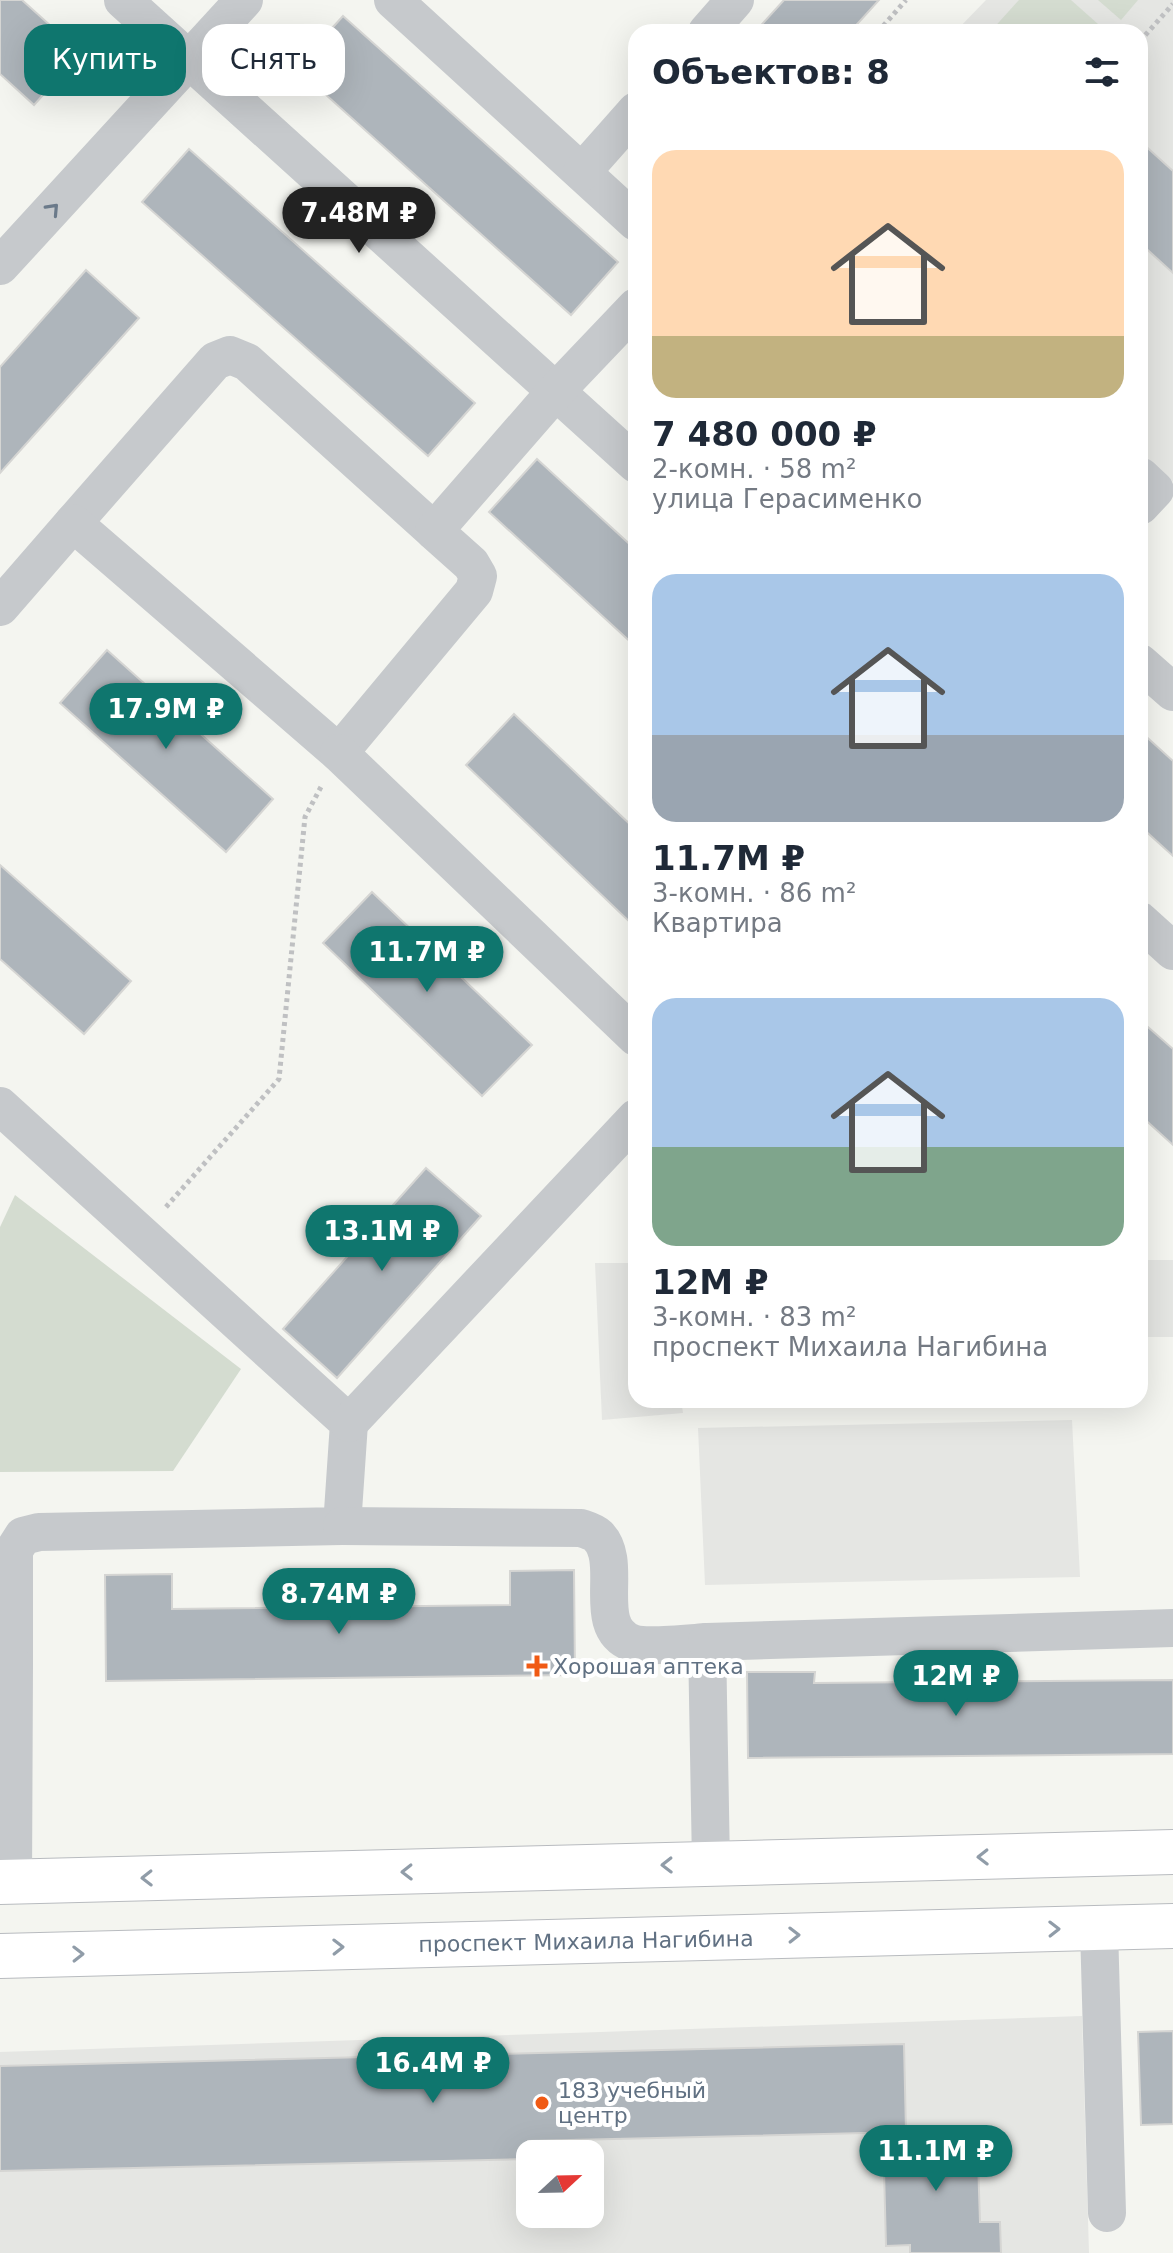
<!DOCTYPE html>
<html lang="ru">
<head>
<meta charset="utf-8">
<style>
	:root { --surface:#fff; --page:#f6f6f7; --text:#1f2937; --muted:#747a83; --accent:#0f766e }
	body { margin:0; font-family:"DejaVu Sans",sans-serif; background:var(--page); color:var(--text); height:100vh; display:flex; flex-direction:column; font-size:30px; white-space:nowrap }
	* { box-sizing:border-box; margin:0 }
	p { font-size:26px; color:var(--muted) }
	.icon { flex:none; width:44px; height:44px; fill:none; stroke:currentColor; stroke-width:2; stroke-linecap:round; stroke-linejoin:round }
	.map { position:relative; flex:1; overflow:hidden }
	.details { position:absolute; left:628px; top:24px; width:520px; height:1384px; display:flex; flex-direction:column; background:var(--surface); border-radius:24px; box-shadow:0 8px 32px #0002 }
	.details>* { flex:none }
	.guide { position:absolute; left:24px; top:24px; width:484px; height:72px; display:flex; gap:16px }
	.needle { width:52px; rotate:68deg }
	.controls { position:absolute; left:516px; top:2140px; display:grid; gap:16px }
	.controls a { display:grid; place-items:center; width:88px; height:88px; border-radius:16px; background:var(--surface); box-shadow:0 8px 32px #0002; font-size:40px }
	.price { position:absolute; translate:-50% -68px; padding:0 18px; border-radius:28px; background:var(--accent); color:#fff; font-size:26px; line-height:52px; filter:drop-shadow(0 2px 4px #0008) }
	.price::after { content:''; position:absolute; left:50%; top:48px; width:24px; height:18px; margin-left:-12px; background:inherit; clip-path:polygon(0 0,100% 0,50% 100%) }
	.price.current { background:#222; color:#fff }
	ul { padding:0; list-style:none }
	li { display:grid; align-content:center; gap:16px; height:424px; padding:0 24px }
	li span { display:grid; place-items:center; height:248px; border-radius:24px; color:#555 }
	li>.icon { margin-inline-start:auto }
	span .icon { width:144px; height:144px; fill:#fffc; stroke-width:1 }
	li b { font-size:34px }
	h2 { display:flex; justify-content:space-between; align-items:center; height:96px; padding:0 24px; font-size:34px }
	.chip { padding:0 28px; border-radius:24px; background:var(--surface); box-shadow:0 8px 32px #0002; font-size:28px; line-height:72px }
	.chip.current { background:var(--accent); color:#fff }
	.map>svg:first-child { display:block }
</style>
</head>
<body>
<div class="map">
<svg width="1173" height="2253" viewBox="0 0 1173 2253">
	<rect width="100%" height="100%" fill="#f4f5f0"/>
	<g fill="#e5e6e3" fill-rule="evenodd">
		<path d="M986,0H1173V482L1140,451V32H955Z"/>
		<rect x="1140" y="1260" width="33" height="77"/>
		<path d="M636,1263V1400H681L683,1413L602,1420L595,1263Z"/>
		<path d="M1072,1420L1080,1577L705,1585L698,1428Z"/>
		<path d="M1082,2016L1089,2253H0V2052ZM530,2154H590V2214H530Z"/>
	</g>
	<g fill="#d4dcd0">
		<path d="M1019,0H1071L1107,32H990Z"/>
		<path d="M1098,0H1138L1121,20Z"/>
		<path d="M15,1195L241,1369L173,1471L0,1472V1227Z"/>
	</g>
	<g fill="#aeb5bb" stroke="#d5d5d3" stroke-width="2">
		<path d="M0,0H22L81,53L34,105L0,74Z"/>
		<path d="M784,0H879L850,32H755Z"/>
		<path d="M343,16L618,262L571,315L296,68Z"/>
		<path d="M1140,141L1173,171V273L1140,243Z"/>
		<path d="M189,149L475,403L428,456L142,202Z"/>
		<path d="M86,270L139,318L0,473V367Z"/>
		<path d="M537,459L636,550V647L489,512Z"/>
		<path d="M107,650L273,799L226,852L60,703Z"/>
		<path d="M514,714L636,830V928L466,765Z"/>
		<path d="M1140,731L1173,761V856L1140,826Z"/>
		<path d="M0,865L131,981L84,1034L0,959Z"/>
		<path d="M372,892L532,1045L482,1096L323,943Z"/>
		<path d="M1140,1020L1173,1049V1145L1140,1115Z"/>
		<path d="M426,1168L481,1216L337,1378L283,1329Z"/>
		<path d="M574,1570L575,1675L106,1681L105,1575L172,1574V1609L510,1605V1571Z"/>
		<path d="M747,1672H815L814,1683L1173,1680V1754L748,1758Z"/>
		<path d="M1173,2031V2124L1141,2125L1138,2032Z"/>
		<path d="M904,2044L906,2132L528,2141V2159L0,2171V2066Z"/>
		<path d="M977,2128L980,2222H1000L1001,2253H910V2245L886,2246L883,2133Z"/>
	</g>
	<g fill="none" stroke-linecap="round" stroke-linejoin="round">
		<defs>
			<g id="major">
				<path d="M0,1882L1173,1852"/>
				<path d="M0,1956L1173,1926"/>
			</g>
		</defs>
		<use href="#major" stroke="#b8bbbf" stroke-width="46"/>
		<g stroke="#bfc0c2" stroke-width="5" stroke-dasharray="4 4" stroke-linecap="butt">
			<path d="M878,32L906,0"/>
			<path d="M1140,41L1173,4"/>
			<path d="M166,1207L279,1079L305,817L322,785"/>
		</g>
		<g stroke="#c6c9cc" stroke-width="38">
			<path d="M123,0L636,464"/>
			<path d="M393,0L636,222"/>
			<path d="M707,32L735,0"/>
			<path d="M582,172L636,111"/>
			<path d="M0,266L244,0"/>
			<path d="M1140,476L1155,490L1140,506"/>
			<path d="M73,523L215,361L230,355L247,362L434,531"/>
			<path d="M0,607L73,523L339,753L474,591L478,576L471,564L434,531L556,391L636,307"/>
			<path d="M1140,663L1173,692"/>
			<path d="M339,753L636,1037"/>
			<path d="M1140,921L1173,951"/>
			<path d="M0,1106L349,1423L342,1526L39,1532L23,1536L14,1550V1666"/>
			<path d="M349,1423L636,1118"/>
			<path d="M342,1526L581,1528C587,1530 594,1532 598,1536C625,1563 589,1627 632,1643C645,1648 691,1643 707,1642L711,1864"/>
			<path d="M707,1642L1173,1628"/>
			<path d="M0,1666H14L13,1882"/>
			<path d="M1099,1928L1107,2213"/>
		</g>
		<use href="#major" stroke="#fff" stroke-width="44"/>
	</g>
	<defs><path id="oneway-chevron" d="M-2-3.5L2.5 0L-2 3.5" fill="none" stroke-width="1.6" stroke-linecap="round" stroke-linejoin="round" transform="scale(2)"/></defs>
	<use stroke="#6b7a8a" href="#oneway-chevron" transform="translate(53 209) rotate(-47)"/>
	<g stroke="#909ca8">
		<use href="#oneway-chevron" transform="translate(983 1857) rotate(179)"/>
		<use href="#oneway-chevron" transform="translate(667 1865) rotate(179)"/>
		<use href="#oneway-chevron" transform="translate(407 1872) rotate(179)"/>
		<use href="#oneway-chevron" transform="translate(147 1878) rotate(179)"/>
		<use href="#oneway-chevron" transform="translate(1054 1929) rotate(-1)"/>
		<use href="#oneway-chevron" transform="translate(794 1935) rotate(-1)"/>
		<use href="#oneway-chevron" transform="translate(338 1947) rotate(-1)"/>
		<use href="#oneway-chevron" transform="translate(78 1954) rotate(-1)"/>
	</g>
	<g fill="#f05a14" stroke="#fff" stroke-width="3">
		<path d="M533 1654h8v8h8v8h-8v8h-8v-8h-8v-8h8z"/>
		<circle cx="542" cy="2103" r="8"/>
	</g>
	<g text-anchor="middle" stroke-width="8" stroke-linejoin="round" paint-order="stroke">
		<g font-size="22" fill="#617183" stroke="#fff" text-anchor="start">
			<text x="553" y="1674">Хорошая аптека</text>
			<text x="558" y="2098">183 учебный<tspan x="558" dy="25">центр</tspan></text>
		</g>
		<g font-size="22" fill="#617183" stroke="#fff">
			<text transform="translate(586 1941) rotate(-1)" y="8">проспект Михаила Нагибина</text>
		</g>
	</g>
</svg>
<div class="controls">
<a><svg class="needle" viewBox="-14 -14 28 28"><path d="M0-13l5 13h-10z" fill="#e53935"/><path d="M0 13l5-13h-10z" fill="#747a83"/></svg></a>
</div>
<b class="price current" style="left:359px;top:255px">7.48M ₽</b>
<b class="price" style="left:166px;top:751px">17.9M ₽</b>
<b class="price" style="left:427px;top:994px">11.7M ₽</b>
<b class="price" style="left:382px;top:1273px">13.1M ₽</b>
<b class="price" style="left:339px;top:1636px">8.74M ₽</b>
<b class="price" style="left:956px;top:1718px">12M ₽</b>
<b class="price" style="left:433px;top:2105px">16.4M ₽</b>
<b class="price" style="left:936px;top:2193px">11.1M ₽</b>
<div class="guide">
<a class="chip current">Купить</a>
<a class="chip">Снять</a>
</div>
<section class="details">
<h2>Объектов: 8<svg class="icon" aria-label="filters" viewBox="0 0 24 24"><path d="M4 7h16M4 17h16"/><circle cx="9" cy="7" r="2"/><circle cx="15" cy="17" r="2"/></svg></h2>
<ul>
<li><span style="background:linear-gradient(#ffd9b3 75%,#c2b280 0)"><svg class="icon" aria-label="home" viewBox="0 0 24 24"><path d="M3 11l9-7 9 7M6 9v11h12V9"/></svg></span><div><b>7 480 000 ₽</b><p>2-комн. · 58 m²</p><p>улица Герасименко</p></div></li>
<li><span style="background:linear-gradient(#a9c7e8 65%,#9aa5b1 0)"><svg class="icon" aria-label="home" viewBox="0 0 24 24"><path d="M3 11l9-7 9 7M6 9v11h12V9"/></svg></span><div><b>11.7M ₽</b><p>3-комн. · 86 m²</p><p>Квартира</p></div></li>
<li><span style="background:linear-gradient(#a9c7e8 60%,#7fa58c 0)"><svg class="icon" aria-label="home" viewBox="0 0 24 24"><path d="M3 11l9-7 9 7M6 9v11h12V9"/></svg></span><div><b>12M ₽</b><p>3-комн. · 83 m²</p><p>проспект Михаила Нагибина</p></div></li>
</ul>
</section>
</div>
</body>
</html>
